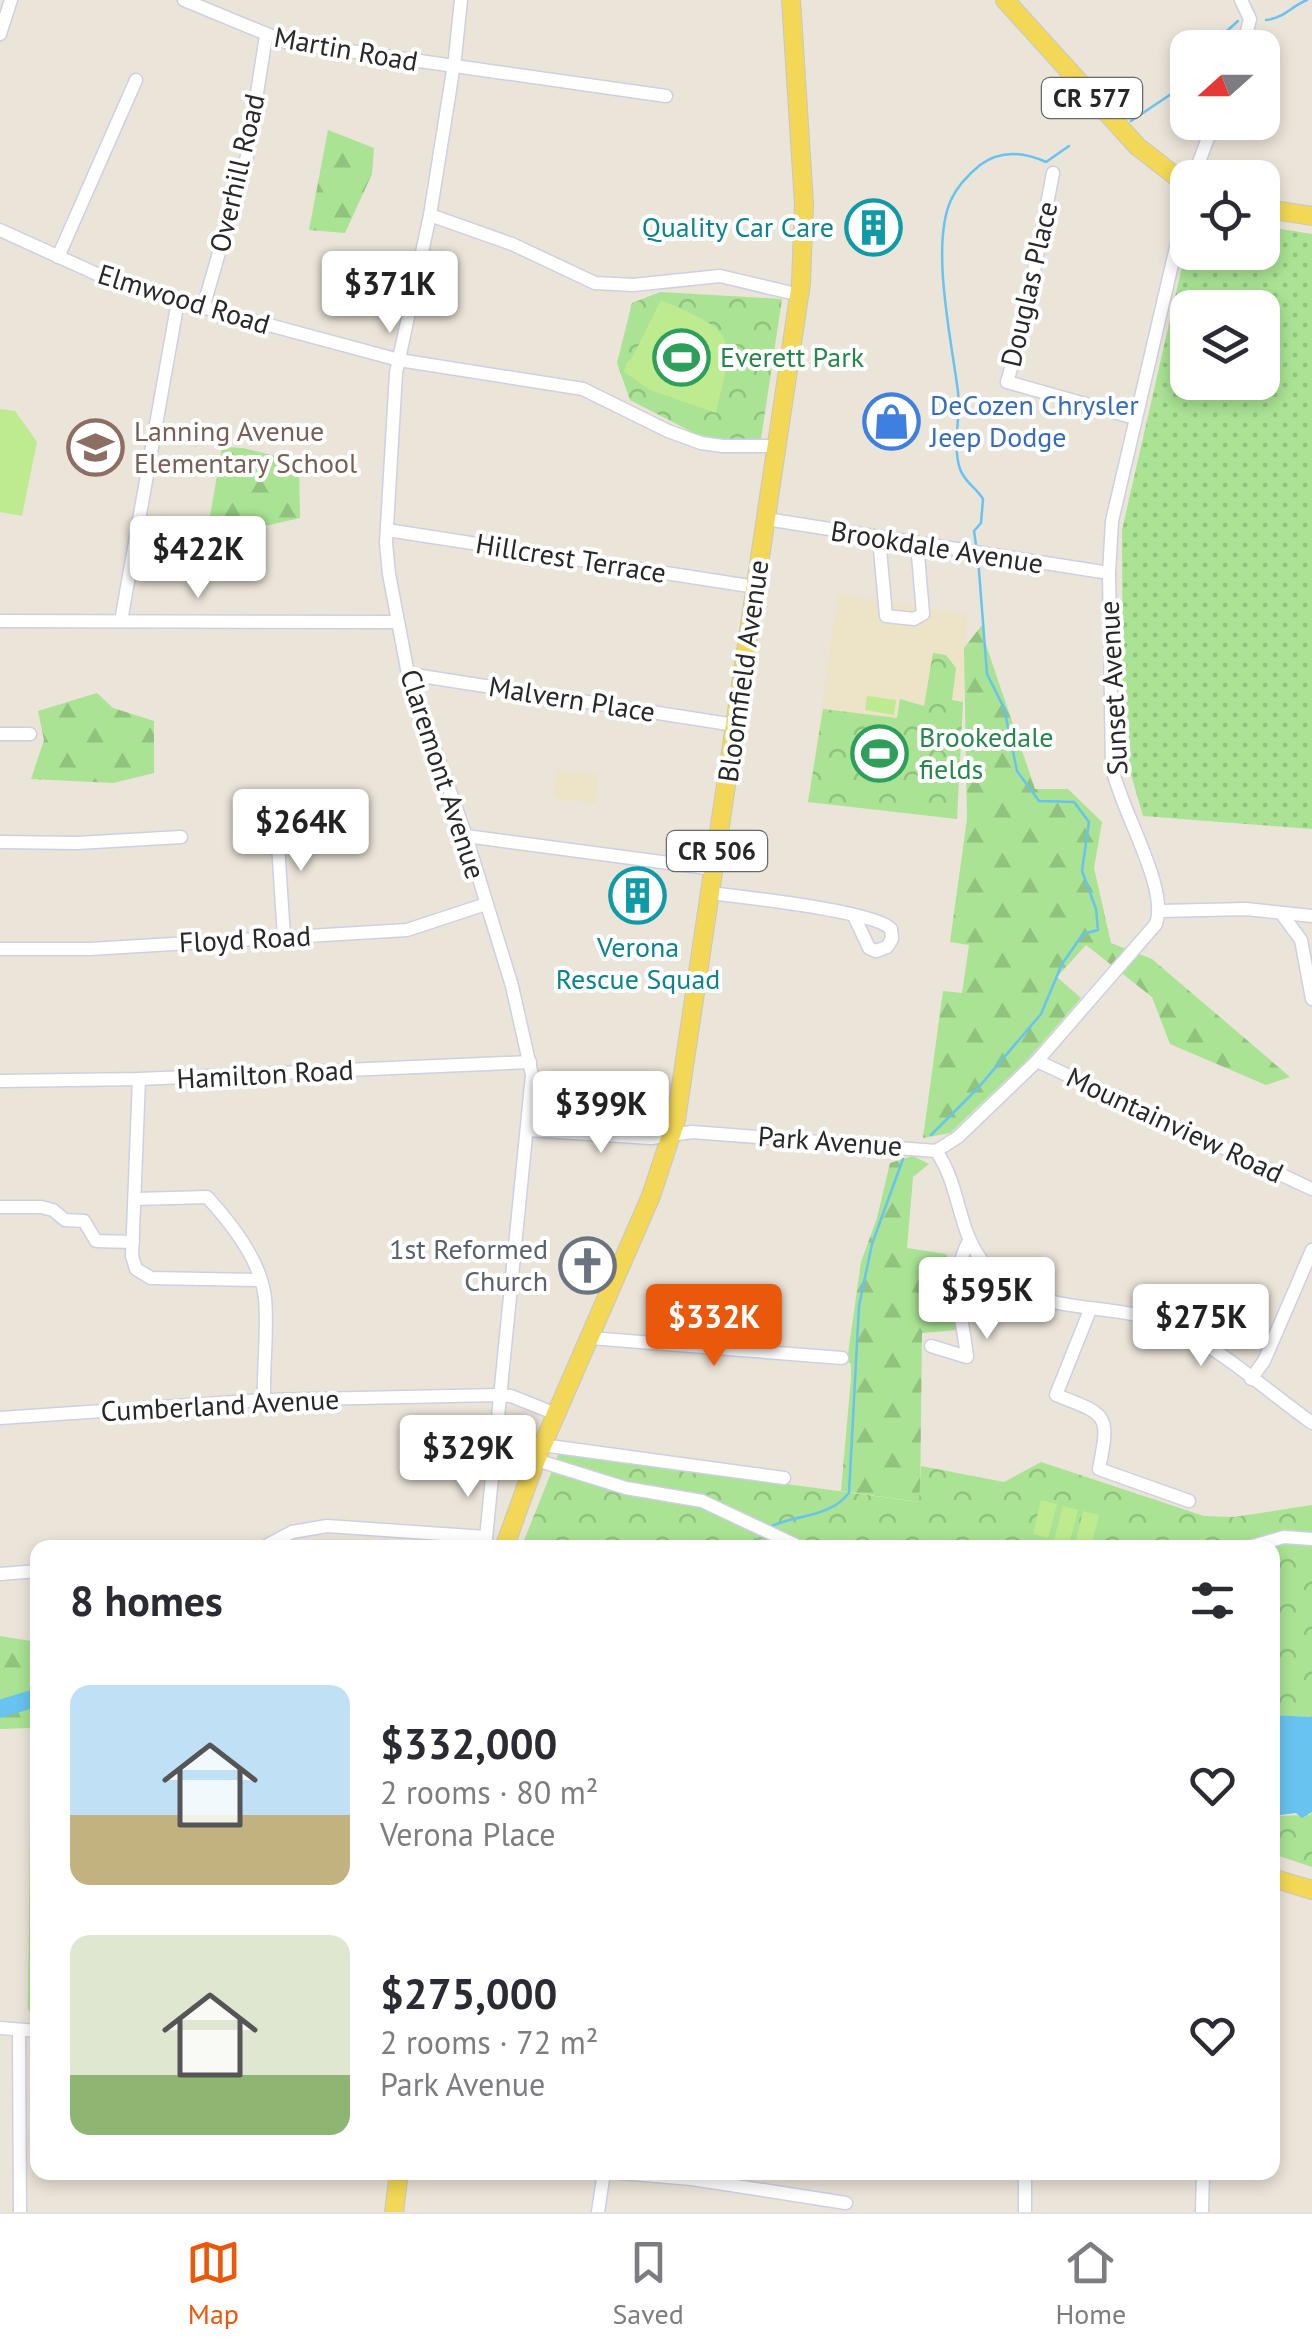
<!DOCTYPE html>
<html lang="en">
<head>
<meta charset="utf-8">
<style>
	:root { --surface:#fff; --page:#f7f7f7; --text:#2b2b33; --muted:#7c7c81; --line:#e1e1e2; --accent:#ea580c }
	body { margin:0; font-family:"PT Sans",sans-serif; background:var(--page); color:var(--text); height:100vh; display:flex; flex-direction:column; font-size:38px; white-space:nowrap }
	* { box-sizing:border-box; margin:0 }
	p { font-size:32px; color:var(--muted) }
	.icon { flex:none; width:55px; height:55px; fill:none; stroke:currentColor; stroke-width:2; stroke-linecap:round; stroke-linejoin:round }
	.map { position:relative; flex:1; overflow:hidden }
	.sheet { position:absolute; left:30px; top:1540px; width:1250px; height:640px; display:flex; flex-direction:column; background:var(--surface); border-radius:20px; box-shadow:0 5px 15px #0003 }
	.sheet>* { flex:none }
	.needle { width:65px; rotate:249deg }
	.controls { position:absolute; left:1170px; top:30px; display:grid; gap:20px }
	.controls a { display:grid; place-items:center; width:110px; height:110px; border-radius:20px; background:var(--surface); box-shadow:0 5px 15px #0003; font-size:50px }
	.price { position:absolute; translate:-50% -85px; padding:0 22px; border-radius:10px; background:#fff; color:#222; font-size:32px; line-height:65px; filter:drop-shadow(0 2px 5px #0008) }
	.price::after { content:''; position:absolute; left:50%; top:60px; width:30px; height:22px; margin-left:-15px; background:inherit; clip-path:polygon(0 0,100% 0,50% 100%) }
	.price.selected { background:var(--accent); color:#fff }
	ul { padding:0; list-style:none }
	li { display:flex; align-items:center; gap:30px; height:250px; padding:0 40px }
	li span { display:grid; place-items:center; flex:none; width:280px; height:200px; border-radius:20px; color:#555 }
	li>.icon { margin-inline-start:auto }
	span .icon { width:120px; height:120px; fill:#fffc; stroke-width:1 }
	li b { font-size:42px }
	h2 { display:flex; justify-content:space-between; align-items:center; height:120px; padding:0 40px; font-size:42px }
	.tab-bar { display:flex; justify-content:space-around; align-items:center; height:140px; border-top:2px solid var(--line); background:var(--surface); font-size:28px; color:var(--muted) }
	.tab-bar a { display:grid; justify-items:center; gap:5px }
	.tab-bar .selected { color:var(--accent) }
	.map>svg:first-child { display:block }
</style>
</head>
<body>
<div class="map">
<svg width="1312" height="2212" viewBox="0 0 1312 2212">
	<defs>
		<pattern id="grass-dots" width="8" height="8" patternUnits="userSpaceOnUse" patternTransform="scale(2.5)"><rect width="8" height="8" fill="#a9e393"/><path d="M2 2h.1M6 6h.1" fill="none" stroke="#91c37f" stroke-width="1.8" stroke-linecap="round"/></pattern>
		<pattern id="forest-firs" width="22" height="20" patternUnits="userSpaceOnUse" patternTransform="scale(2.5)"><rect width="22" height="20" fill="#a9e393"/><path d="M5 1l3.5 6h-7zM16 11l3.5 6h-7z" fill="#91c37f"/></pattern>
		<pattern id="park-crowns" width="20" height="18" patternUnits="userSpaceOnUse" patternTransform="scale(2.5)"><rect width="20" height="18" fill="#a9e393"/><path d="M2 6a3 3 0 1 1 6 0M12 15a3 3 0 1 1 6 0" fill="none" stroke="#91c37f"/></pattern>
	</defs>
	<rect width="100%" height="100%" fill="#ebe4d9"/>
	<g fill="#ede3c7">
		<path d="M838,594L967,615L957,819L808,802Z"/>
		<path d="M557,770L598,775L596,803L553,798Z"/>
	</g>
	<path fill="url(#grass-dots)" fill-rule="evenodd" d="M1263,226L1312,234V829L1143,816L1123,747L1122,530L1187,245L1188,252H1262ZM1188,308H1262V382H1188Z"/>
	<g fill="url(#forest-firs)">
		<path d="M328,130L374,148L372,174L345,233L309,230Z"/>
		<path d="M222,447L243,448L299,462L300,518L238,532L227,557L181,560L186,522H209Z"/>
		<path d="M982,625L985,642L1035,789H1068L1102,822L1094,868L1111,943L1152,959L1290,1077L1266,1085L1170,1044L1152,997L1086,945L1057,977L1081,998L1028,1059L950,1133L923,1138L943,991L962,993L969,945L950,942L967,819L964,648Z"/>
		<path d="M97,693L113,708L154,721V773L113,783L31,779L44,740L38,711Z"/>
		<path d="M913,1156L929,1164L913,1177L907,1248L946,1254L957,1330L922,1333L920,1502L841,1491L851,1378V1364L847,1361L861,1262L877,1218L890,1163Z"/>
		<path d="M0,1636L37,1642L38,1958L32,2018L28,2008L31,1728L0,1729Z"/>
	</g>
	<g fill="url(#park-crowns)">
		<path d="M660,292L782,299L761,439H719L696,434L630,400L617,363L632,303Z"/>
		<path d="M933,653L946,655L956,668L952,700L963,702L957,819L808,802L823,709L897,718L900,699L924,706Z"/>
		<path d="M559,1453L919,1502L921,1466L1004,1482L1041,1462L1204,1516L1234,1517L1312,1505V1717L1273,1715L1272,1548H521Z"/>
		<path d="M1312,1812V1867L1273,1854V1816L1310,1815Z"/>
	</g>
	<g fill="#beeb8f">
		<path d="M661,300C738,333 735,334 716,413L650,390L624,372L626,364L632,358Z"/>
		<path d="M0,409L15,411L37,442L22,516L0,512Z"/>
		<path d="M867,696L896,700L894,715L865,710Z"/>
		<path d="M1041,1500L1057,1504L1048,1538L1033,1534Z"/>
		<path d="M1063,1506L1078,1510L1069,1544L1054,1540Z"/>
		<path d="M1083,1511L1099,1515L1091,1547L1075,1545Z"/>
	</g>
	<path fill="#68c3f0" d="M1273,1715L1312,1717V1812L1302,1818L1296,1813L1273,1816Z"/>
	<g fill="none" stroke-linecap="round" stroke-linejoin="round">
		<g stroke="#68c3f0" stroke-width="2.5">
			<path d="M1266,20C1285,18 1291,6 1307,0"/>
			<path d="M1208,48L1238,21"/>
			<path d="M1131,121L1183,86L1188,78"/>
			<path d="M976,545L974,531L981,523L983,499C976,487 965,483 960,469C952,445 961,417 958,392C952,343 930,245 951,200C957,186 968,175 980,165C1000,150 1024,152 1046,162L1069,146"/>
			<path d="M931,1135L978,1088L1041,1014L1062,964L1083,934L1098,930L1096,909L1082,871L1089,822L1074,802L1039,801L1017,771L1004,708L987,674L978,558"/>
			<path d="M772,1526C798,1514 829,1518 849,1493L859,1306L872,1244L903,1159"/>
			<path d="M748,1548L755,1539"/>
		</g>
		<path stroke="#68c3f0" stroke-width="18" d="M0,1709L38,1697"/>
		<defs>
			<g id="minor">
				<path d="M184,0L286,42L666,96"/>
				<path d="M461,0L455,58L430,215L396,373L386,543L389,574L408,674L466,836L512,986L532,1075L485,1548"/>
				<path d="M1241,0L1250,19L1243,48"/>
				<path d="M0,34L11,0"/>
				<path d="M1053,173L1024,323L1007,382L1135,418"/>
				<path d="M1193,178L1214,122"/>
				<path d="M430,215L512,244L595,283L633,285L720,276L800,295"/>
				<path d="M0,230L99,275L146,292L399,360L583,389L668,431L701,443L723,446H777"/>
				<path d="M58,257L136,80"/>
				<path d="M203,308L247,156L266,36"/>
				<path d="M766,519L1109,573"/>
				<path d="M387,530L756,587"/>
				<path d="M879,538L886,616L914,619L923,614L917,543"/>
				<path d="M0,621L397,622"/>
				<path d="M121,621L178,301"/>
				<path d="M408,674L735,725"/>
				<path d="M0,734H30"/>
				<path d="M276,814L284,937"/>
				<path d="M466,836L714,869"/>
				<path d="M0,842L77,843L181,837"/>
				<path d="M710,893C742,897 875,911 891,929L892,939L887,947L876,951L869,948L854,916"/>
				<path d="M1160,911L1246,909L1312,916"/>
				<path d="M1281,913L1301,940L1312,999"/>
				<path d="M0,949H90L407,930L486,904"/>
				<path d="M1037,1061L1312,1189"/>
				<path d="M139,1079L132,1256L136,1269L151,1278L260,1280"/>
				<path d="M0,1081L139,1079L530,1062"/>
				<path d="M528,1130L651,1138L692,1132L936,1151C962,1187 956,1234 988,1268C1035,1318 1109,1300 1167,1324C1217,1345 1267,1391 1312,1423"/>
				<path d="M936,1151L958,1137L1037,1061L1156,924C1169,887 1120,809 1112,767L1109,573L1112,521L1188,196"/>
				<path d="M136,1199L207,1197C231,1223 261,1261 265,1298C268,1331 263,1366 264,1400"/>
				<path d="M0,1207H41L53,1210L65,1220L84,1221L96,1241L133,1242"/>
				<path d="M1090,1310L1056,1395C1108,1415 1110,1414 1099,1469L1189,1501"/>
				<path d="M590,1338L842,1358"/>
				<path d="M931,1346L967,1357C963,1320 949,1275 969,1241"/>
				<path d="M1251,1379L1264,1361L1312,1250"/>
				<path d="M0,1418L264,1400L498,1395L511,1396L556,1414"/>
				<path d="M542,1445L784,1478"/>
				<path d="M536,1460L626,1488L702,1501L802,1548"/>
				<path d="M262,1548L292,1532L327,1526L486,1537"/>
				<path d="M1245,1548L1284,1537L1312,1539"/>
				<path d="M0,1574L38,1571"/>
				<path d="M0,2028L38,2031"/>
				<path d="M19,2030L20,2212"/>
				<path d="M609,2172L692,2179L846,2203"/>
				<path d="M598,2212L604,2172"/>
				<path d="M1025,2212V2172"/>
				<path d="M1202,2212L1203,2172"/>
			</g>
			<g id="major">
				<path d="M1005,0L1137,146L1188,186"/>
				<path d="M1262,208L1312,216"/>
				<path d="M504,1548L536,1460L651,1196L676,1120L801,283L804,204L791,0"/>
				<path d="M1272,1878L1312,1890"/>
				<path d="M394,2212L399,2172"/>
			</g>
		</defs>
		<use href="#minor" stroke="#ced0e1" stroke-width="15"/>
		<use href="#major" stroke="#c7c7c7" stroke-width="20"/>
		<use href="#minor" stroke="#fff" stroke-width="12"/>
		<use href="#major" stroke="#f2d856" stroke-width="18"/>
	</g>
	<defs>
		<symbol id="building-ring" viewBox="-11 -11 22 22"><circle r="9.5" fill="#fff" stroke="#0f9aa8" stroke-width="1.5"/><path d="M-4-6H4V6H1V3H-1V6H-4ZM-2.5-4.3h1.7v1.8h-1.7ZM.8-4.3h1.7v1.8H.8ZM-2.5-1h1.7V.8h-1.7ZM.8-1h1.7V.8H.8Z" fill="#0f9aa8"/></symbol>
		<symbol id="stadium-ring" viewBox="-11 -11 22 22"><circle r="9.5" fill="#fff" stroke="#2e9e5b" stroke-width="1.5"/><path d="M0-5a6.5 5 0 1 0 0 10a6.5 5 0 1 0 0-10ZM-3.5-1.8h7v3.6h-7Z" fill="#2e9e5b"/></symbol>
		<symbol id="shop-ring" viewBox="-11 -11 22 22"><circle r="9.5" fill="#fff" stroke="#3f7fe0" stroke-width="1.5"/><path d="M-5-2.5h2.3a2.7 3.5 0 0 1 5.4 0H5L5.5 6h-11ZM-1.5-2.5h3a1.5 2.3 0 0 0-3 0Z" fill="#3f7fe0"/></symbol>
		<symbol id="school-ring" viewBox="-11 -11 22 22"><circle r="9.5" fill="#fff" stroke="#8d6e63" stroke-width="1.5"/><path d="M0-5L7-2L0 1L-7-2ZM-4 1L0 2.5L4 1V4Q0 6-4 4Z" fill="#8d6e63"/></symbol>
		<symbol id="church-ring" viewBox="-11 -11 22 22"><circle r="9.5" fill="#fff" stroke="#6b7280" stroke-width="1.5"/><path d="M-1.2-6h2.4v3.5h3.3v2.4h-3.3V6h-2.4V-.1h-3.3v-2.4h3.3Z" fill="#6b7280"/></symbol>
	</defs>
	<g fill-rule="evenodd">
		<use href="#building-ring" x="842" y="196" width="63" height="63"/>
		<use href="#stadium-ring" x="650" y="326" width="63" height="63"/>
		<use href="#shop-ring" x="860" y="390" width="63" height="63"/>
		<use href="#school-ring" x="64" y="416" width="63" height="63"/>
		<use href="#stadium-ring" x="848" y="722" width="63" height="63"/>
		<use href="#building-ring" x="606" y="864" width="63" height="63"/>
		<use href="#church-ring" x="556" y="1234" width="63" height="63"/>
	</g>
	<g text-anchor="middle" stroke-width="8" stroke-linejoin="round" paint-order="stroke">
		<g fill="#fff" stroke="#686868" stroke-width="2.5">
			<rect x="1042" y="78" width="100" height="40" rx="8"/>
			<rect x="667" y="831" width="100" height="40" rx="8"/>
		</g>
		<g font-size="25" font-weight="bold" fill="#282828">
			<text x="1092" y="107">CR 577</text>
			<text x="717" y="860">CR 506</text>
		</g>
		<g font-size="28" fill="#282828" stroke="#fff">
			<text transform="translate(346 49) rotate(10)" y="10">Martin Road</text>
			<text transform="translate(237 173) rotate(-77)" y="10">Overhill Road</text>
			<text transform="translate(1029 284) rotate(-77)" y="10">Douglas Place</text>
			<text transform="translate(184 299) rotate(17)" y="10">Elmwood Road</text>
			<text transform="translate(937 547) rotate(9)" y="10">Brookdale Avenue</text>
			<text transform="translate(571 558) rotate(9)" y="10">Hillcrest Terrace</text>
			<text transform="translate(743 671) rotate(-82)" y="10">Bloomfield Avenue</text>
			<text transform="translate(1113 688) rotate(-93)" y="10">Sunset Avenue</text>
			<text transform="translate(572 699) rotate(9)" y="10">Malvern Place</text>
			<text transform="translate(443 774) rotate(72)" y="10">Claremont Avenue</text>
			<text transform="translate(245 939) rotate(-3)" y="10">Floyd Road</text>
			<text transform="translate(265 1074) rotate(-3)" y="10">Hamilton Road</text>
			<text transform="translate(1175 1125) rotate(25)" y="10">Mountainview Road</text>
			<text transform="translate(830 1141) rotate(4)" y="10">Park Avenue</text>
			<text transform="translate(220 1405) rotate(-3)" y="10">Cumberland Avenue</text>
		</g>
		<g font-size="28" fill="#0d838f" stroke="#fff" text-anchor="end">
			<text x="834" y="237">Quality Car Care</text>
			<text x="638" y="957" text-anchor="middle">Verona<tspan x="638" dy="32">Rescue Squad</tspan></text>
		</g>
		<g font-size="28" fill="#27864d" stroke="#fff" text-anchor="start">
			<text x="720" y="367">Everett Park</text>
			<text x="919" y="747">Brookedale<tspan x="919" dy="32">fields</tspan></text>
		</g>
		<g font-size="28" fill="#366cbe" stroke="#fff" text-anchor="start">
			<text x="930" y="415">DeCozen Chrysler<tspan x="930" dy="32">Jeep Dodge</tspan></text>
		</g>
		<g font-size="28" fill="#785e54" stroke="#fff" text-anchor="start">
			<text x="134" y="441">Lanning Avenue<tspan x="134" dy="32">Elementary School</tspan></text>
		</g>
		<g font-size="28" fill="#5b616d" stroke="#fff" text-anchor="end">
			<text x="548" y="1259">1st Reformed<tspan x="548" dy="32">Church</tspan></text>
		</g>
	</g>
</svg>
<div class="controls">
<a><svg class="needle" viewBox="-14 -14 28 28"><path d="M0-13l5 13h-10z" fill="#e53935"/><path d="M0 13l5-13h-10z" fill="#7c7c81"/></svg></a>
<a><svg class="icon" aria-label="locate" viewBox="0 0 24 24"><circle cx="12" cy="12" r="6"/><path d="M12 2v4M12 18v4M2 12h4M18 12h4"/></svg></a>
<a><svg class="icon" aria-label="layers" viewBox="0 0 24 24"><path d="M12 4l9 5-9 5-9-5zM3 14l9 5 9-5"/></svg></a>
</div>
<b class="price" style="left:390px;top:336px">$371K</b>
<b class="price" style="left:198px;top:601px">$422K</b>
<b class="price" style="left:301px;top:874px">$264K</b>
<b class="price" style="left:601px;top:1156px">$399K</b>
<b class="price" style="left:987px;top:1342px">$595K</b>
<b class="price selected" style="left:714px;top:1369px">$332K</b>
<b class="price" style="left:1201px;top:1369px">$275K</b>
<b class="price" style="left:468px;top:1500px">$329K</b>
<section class="sheet">
<h2>8 homes<svg class="icon" aria-label="filters" viewBox="0 0 24 24"><path d="M4 7h16M4 17h16"/><circle cx="9" cy="7" r="2"/><circle cx="15" cy="17" r="2"/></svg></h2>
<ul>
<li><span style="background:linear-gradient(#bfe0f5 65%,#c2b280 0)"><svg class="icon" aria-label="home" viewBox="0 0 24 24"><path d="M3 11l9-7 9 7M6 9v11h12V9"/></svg></span><div><b>$332,000</b><p>2 rooms · 80 m²</p><p>Verona Place</p></div><svg class="icon" aria-label="heart" viewBox="0 0 24 24"><path d="M12 20l-8-8c-3-5 5-10 8-4 3-6 11-1 8 4z"/></svg></li>
<li><span style="background:linear-gradient(#dfe7d0 70%,#8fb573 0)"><svg class="icon" aria-label="home" viewBox="0 0 24 24"><path d="M3 11l9-7 9 7M6 9v11h12V9"/></svg></span><div><b>$275,000</b><p>2 rooms · 72 m²</p><p>Park Avenue</p></div><svg class="icon" aria-label="heart" viewBox="0 0 24 24"><path d="M12 20l-8-8c-3-5 5-10 8-4 3-6 11-1 8 4z"/></svg></li>
</ul>
</section>
</div>
<nav class="tab-bar">
<a class="selected"><svg class="icon" aria-label="map" viewBox="0 0 24 24"><path d="M3 6l6-2 6 2 6-2v14l-6 2-6-2-6 2zM9 4v14M15 6v14"/></svg>Map</a>
<a><svg class="icon" aria-label="saved" viewBox="0 0 24 24"><path d="M7 4h10v16l-5-4-5 4z"/></svg>Saved</a>
<a><svg class="icon" aria-label="home" viewBox="0 0 24 24"><path d="M3 11l9-7 9 7M6 9v11h12V9"/></svg>Home</a>
</nav>
</body>
</html>
